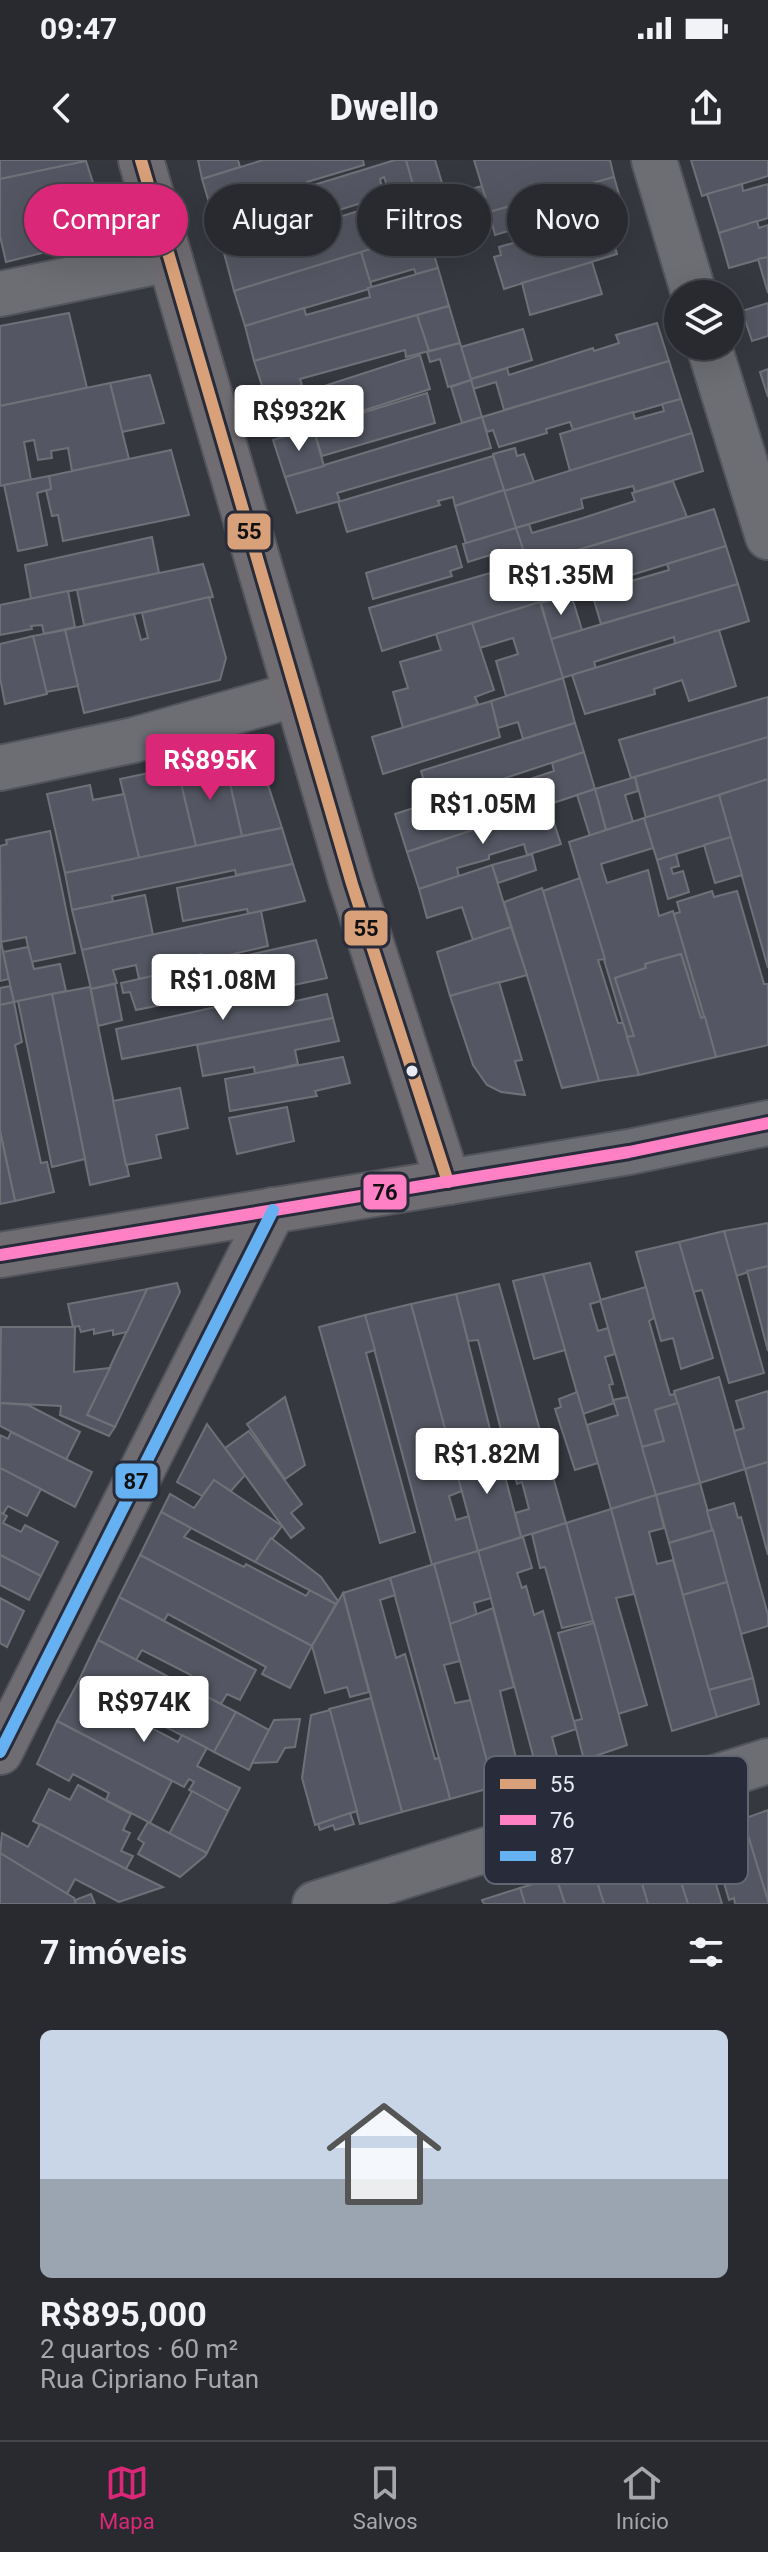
<!DOCTYPE html>
<html lang="pt">
<head>
<meta charset="utf-8">
<style>
	:root { --surface:#282a30; --page:#303238; --text:#f1f3f6; --muted:#a5a7ab; --line:#44464c; --accent:#db2777 }
	body { margin:0; font-family:Roboto,sans-serif; background:var(--page); color:var(--text); height:100vh; display:flex; flex-direction:column; font-size:30px; white-space:nowrap }
	* { box-sizing:border-box; margin:0 }
	p { font-size:26px; color:var(--muted) }
	.icon { flex:none; width:44px; height:44px; fill:none; stroke:currentColor; stroke-width:2; stroke-linecap:round; stroke-linejoin:round }
	.map { position:relative; height:1744px; overflow:hidden }
	.sheet { display:flex; flex-direction:column; background:var(--surface); flex:1 }
	.sheet>* { flex:none }
	.banner { position:absolute; left:24px; top:24px; width:720px; height:72px; display:flex; gap:16px }
	.buttons { position:absolute; left:664px; top:120px; display:grid; gap:16px }
	.buttons a { display:grid; place-items:center; width:80px; height:80px; border-radius:50%; background:var(--surface); box-shadow:0 8px 32px #0002,0 0 0 2px var(--line); font-size:40px }
	.price { position:absolute; translate:-50% -68px; padding:0 18px; border-radius:8px; background:#fff; color:#222; font-size:26px; line-height:52px; filter:drop-shadow(0 2px 4px #0008) }
	.price::after { content:''; position:absolute; left:50%; top:48px; width:24px; height:18px; margin-left:-12px; background:inherit; clip-path:polygon(0 0,100% 0,50% 100%) }
	.price.current { background:var(--accent); color:#fff }
	ul { padding:0; list-style:none }
	li { display:grid; align-content:center; gap:16px; height:424px; padding:0 40px }
	li+li { border-top:2px solid var(--line) }
	li span { display:grid; place-items:center; height:248px; border-radius:12px; color:#555 }
	li>.icon { margin-inline-start:auto }
	span .icon { width:144px; height:144px; fill:#fffc; stroke-width:1 }
	li b { font-size:34px }
	h2 { display:flex; justify-content:space-between; align-items:center; height:96px; padding:0 40px; font-size:34px }
	.tag { padding:0 28px; border-radius:36px; background:var(--surface); box-shadow:0 8px 32px #0002,0 0 0 2px var(--line); font-size:28px; line-height:72px }
	.tag.current { background:var(--accent); color:#fff }
	.status { display:flex; justify-content:space-between; align-items:center; height:56px; padding:0 40px; background:var(--surface); direction:ltr }
	.status svg { height:22px; fill:currentColor }
	header { display:flex; justify-content:space-between; align-items:center; height:104px; padding:0 40px; background:var(--surface); font-size:36px; font-weight:800 }
	.tabs { display:flex; justify-content:space-around; align-items:center; height:112px; border-top:2px solid var(--line); background:var(--surface); font-size:22px; color:var(--muted) }
	.tabs a { display:grid; justify-items:center; gap:4px }
	.tabs .current { color:var(--accent) }
	.map>svg:first-child { display:block }
</style>
</head>
<body>
<div class="status"><b>09:47</b><svg viewBox="0 0 49 12"><path d="M0 12V9h3v3zM5 12V6h3v6zM10 12V3h3v9zM15 12V0h3v12zM26 1h20v11H26zM47 4h2v5h-2z"/></svg></div>
<header><svg class="icon" aria-label="back" viewBox="0 0 24 24"><path d="M15 5l-7 7 7 7"/></svg>Dwello<svg class="icon" aria-label="share" viewBox="0 0 24 24"><path d="M12 15V3M7 8l5-5 5 5M5 13v7h14v-7"/></svg></header>
<div class="map">
<svg width="768" height="1744" viewBox="0 0 768 1744">
	<rect width="100%" height="100%" fill="#363840"/>
	<g fill="#545763" stroke="#6f7178" stroke-width="2">
		<path d="M0,0H86V1L0,19Z"/>
		<path d="M198,0H238L240,7L202,19Z"/>
		<path d="M263,0H363L364,5L307,22L309,27L213,56L202,19Z"/>
		<path d="M395,0H406L416,33L405,36L403,28L389,32L384,17L380,19L384,36L258,75L261,82L224,93L213,56Z"/>
		<path d="M406,0H435L446,36L482,26L490,52L426,70Z"/>
		<path d="M474,0H610L614,17L490,52Z"/>
		<path d="M691,0H768V16L702,36Z"/>
		<path d="M86,1L96,32V59L74,85L6,102L0,76V19Z"/>
		<path d="M614,17L622,44L604,50L617,94L504,129L494,97L501,95L499,87L531,78L529,68L533,66L532,64L495,75L489,52Z"/>
		<path d="M742,24L743,31L768,24V58L719,73L707,34Z"/>
		<path d="M403,37L414,76L234,131L224,93Z"/>
		<path d="M757,61L759,68L768,65V97L729,108L719,73Z"/>
		<path d="M427,71L438,108L416,114L414,109L370,122L361,92Z"/>
		<path d="M361,92L372,128L245,166L234,131Z"/>
		<path d="M768,97V133L758,99Z"/>
		<path d="M592,102L602,134L530,155L522,123Z"/>
		<path d="M438,108L449,146L254,201L245,166L304,148L306,155L370,137L368,128Z"/>
		<path d="M768,143V176L752,181L742,151Z"/>
		<path d="M449,146L460,183L429,191L417,155Z"/>
		<path d="M69,153L87,228L0,246V166Z"/>
		<path d="M417,155L429,191L406,197L405,190L300,219L302,225L265,235L254,201Z"/>
		<path d="M657,163L669,201L504,250L496,222L473,229L471,219L507,208L509,215L593,188L594,191L619,183L616,175Z"/>
		<path d="M523,169L532,200L471,219L461,187Z"/>
		<path d="M460,183L471,220L448,227L440,199L430,202L427,192Z"/>
		<path d="M420,195L430,229L285,276L275,242Z"/>
		<path d="M669,201L681,239L573,270L570,262L546,269L547,273L499,287L493,270L487,272L482,257Z"/>
		<path d="M768,209V237L760,212Z"/>
		<path d="M150,215L164,263L122,272L110,223Z"/>
		<path d="M471,220L482,257L462,263L451,227Z"/>
		<path d="M110,223L129,299L72,311L68,288L51,291L52,298L38,300L34,280L24,282L31,320L0,326V246Z"/>
		<path d="M427,233L435,263L322,296L313,268Z"/>
		<path d="M681,239L692,273L570,311L560,274L633,252L635,259L664,251L662,244Z"/>
		<path d="M482,257L491,288L337,333L340,341L297,353L285,317Z"/>
		<path d="M313,268L324,306L285,317L273,280Z"/>
		<path d="M692,273L703,311L635,332L633,326L581,339L583,348L516,368L504,331Z"/>
		<path d="M515,288L517,296L524,294L534,322L504,331L493,294Z"/>
		<path d="M171,290L189,355L63,381L58,355L52,356L46,330L51,329L49,316Z"/>
		<path d="M493,296L504,330L455,346L453,337L438,341L440,345L347,372L338,342Z"/>
		<path d="M49,316L51,329L37,333L47,385L18,391L4,325Z"/>
		<path d="M673,321L687,357L528,405L516,368L529,364L532,373L583,358L635,341L632,333Z"/>
		<path d="M504,330L516,368L466,384L455,346Z"/>
		<path d="M714,349L726,386L602,424L599,416L557,429L560,437L541,443L528,405Z"/>
		<path d="M516,368L524,392L502,399L500,392L468,402L463,384Z"/>
		<path d="M152,377L159,413L31,439L25,405Z"/>
		<path d="M456,386L462,407L450,411L452,416L373,439L366,413Z"/>
		<path d="M726,386L738,424L601,464L590,427L628,416L631,421L669,410L667,404Z"/>
		<path d="M528,402L540,442L382,491L369,448Z"/>
		<path d="M203,404L213,437L84,465L77,430Z"/>
		<path d="M738,424L749,461L675,484L674,477L619,494L594,502L596,508L562,518L551,479Z"/>
		<path d="M68,431L75,467L44,474L42,465L31,466L32,469L0,475V445Z"/>
		<path d="M571,434L582,470L551,479L541,443Z"/>
		<path d="M209,437L226,498L220,520L84,553L65,470L134,454L141,480L148,478L142,453Z"/>
		<path d="M540,442L563,518L506,536L496,501L518,494L513,478L480,488L472,463Z"/>
		<path d="M472,463L494,530L475,537L478,544L403,568L393,532L408,528L400,502L441,490L436,474Z"/>
		<path d="M65,470L78,526L46,532L33,476Z"/>
		<path d="M719,470L736,526L689,541L682,520L654,529L655,534L585,554L572,515Z"/>
		<path d="M33,476L47,534L5,544L0,518V484Z"/>
		<path d="M563,518L575,563L523,579L518,562L498,568L491,541Z"/>
		<path d="M768,537V577L631,618L619,580Z"/>
		<path d="M491,541L500,577L383,614L372,577Z"/>
		<path d="M575,563L584,592L430,643L421,611Z"/>
		<path d="M768,577V619L646,658L635,617Z"/>
		<path d="M584,592L595,629L407,692L395,654L429,643L431,652L554,611L552,603Z"/>
		<path d="M240,595L256,603L269,628L282,668L242,676L224,598Z"/>
		<path d="M224,598L242,676L196,686L177,607Z"/>
		<path d="M177,607L196,686L139,698L120,619Z"/>
		<path d="M635,617L638,631L625,635L633,662L606,670L595,629Z"/>
		<path d="M768,619V808L719,635Z"/>
		<path d="M90,625L93,640L124,634L139,698L65,713L47,634Z"/>
		<path d="M595,629L606,670L590,676L577,635Z"/>
		<path d="M719,635L731,677L657,700L644,658Z"/>
		<path d="M548,645L561,684L527,695L524,684L489,695V699L457,708L459,716L419,729L407,692Z"/>
		<path d="M644,658L653,688L601,704L607,723L648,710L659,756L673,751L705,857L701,858L681,794L645,804L646,808L615,818L634,876L627,877L569,682Z"/>
		<path d="M282,668L293,704L236,715L235,710L112,736L113,742L72,750L65,713Z"/>
		<path d="M50,671L75,793L31,802L26,777L1,782L0,686L7,684L6,680Z"/>
		<path d="M731,677L742,715L715,723L704,685Z"/>
		<path d="M532,694L536,710L498,723L492,705Z"/>
		<path d="M676,694L679,706L671,708L673,714L683,711L689,732L668,739L657,700Z"/>
		<path d="M293,704L305,741L248,754L247,749L183,761L177,728Z"/>
		<path d="M492,705L511,767L473,780L462,747L427,758L419,729Z"/>
		<path d="M580,718L605,799L598,800L618,863H623L639,915L599,921L543,731Z"/>
		<path d="M542,728L543,731L599,921L562,928L504,742Z"/>
		<path d="M712,731L714,737L737,731L764,824H768V885L716,897L674,754L680,752L677,742Z"/>
		<path d="M145,735L153,775L82,790L72,750Z"/>
		<path d="M261,751L268,786L203,801L202,794L169,800L171,812L139,819L136,805L113,810L117,823L91,829L82,790Z"/>
		<path d="M511,767L527,815L450,836L437,792Z"/>
		<path d="M0,777L9,819L0,821Z"/>
		<path d="M316,780L327,818L275,829L274,822L136,850L130,832L123,833L121,823Z"/>
		<path d="M28,787L34,809L60,804L66,831L14,842L3,792Z"/>
		<path d="M681,794L701,858L705,857L716,897L639,915L627,877L634,876L615,818L646,808L645,804Z"/>
		<path d="M499,822L522,900L515,901L525,935L501,932L487,925L473,905L450,836Z"/>
		<path d="M115,824L122,860L98,866L91,829Z"/>
		<path d="M10,826L14,842L0,845V828Z"/>
		<path d="M90,827L129,1016L90,1025L52,834Z"/>
		<path d="M284,827L287,843L327,834L333,858L122,899L116,869L220,846L218,841Z"/>
		<path d="M52,834L85,999L52,1007L18,841Z"/>
		<path d="M14,842L22,882L15,885L41,1003L47,1002L54,1032L15,1041L0,971V845Z"/>
		<path d="M333,858L339,881L295,890L298,904L255,914L254,907L203,916L197,885Z"/>
		<path d="M343,897L350,923L315,931L317,936L230,951L225,919Z"/>
		<path d="M180,928L188,968L156,975L161,998L126,1005L113,941Z"/>
		<path d="M287,947L294,981L237,994L229,958Z"/>
		<path d="M0,971L15,1041L0,1044Z"/>
		<path d="M768,1063V1106L736,1116L724,1071Z"/>
		<path d="M724,1071L764,1213L729,1223L702,1130L693,1132L679,1082Z"/>
		<path d="M679,1082L713,1198L681,1209L673,1178L661,1181L636,1092Z"/>
		<path d="M590,1103L601,1141L590,1144L598,1171L608,1168L615,1194L605,1197L613,1224L609,1225L614,1243L583,1254L543,1114Z"/>
		<path d="M768,1106V1191L747,1111Z"/>
		<path d="M543,1114L565,1190L534,1199L513,1121Z"/>
		<path d="M177,1123L180,1132L115,1267L87,1255L147,1129Z"/>
		<path d="M499,1124L566,1363L521,1377L515,1353L529,1349L522,1322L517,1324L513,1311L504,1314L495,1281L503,1278L478,1180L468,1181L456,1134Z"/>
		<path d="M646,1127L654,1158L649,1161L670,1235L675,1234L678,1243L655,1250L664,1281L642,1287L600,1140Z"/>
		<path d="M147,1129L127,1172L113,1175V1170L94,1174V1169L81,1172L79,1166L73,1167L68,1144Z"/>
		<path d="M456,1134L492,1277L450,1288L411,1144Z"/>
		<path d="M411,1144L462,1331L449,1336L456,1360L469,1356L478,1391L432,1405L365,1155Z"/>
		<path d="M365,1155L375,1190L366,1193L415,1372L380,1383L319,1167Z"/>
		<path d="M1,1167H75L74,1212L110,1208L87,1255L115,1267L109,1276L60,1255L61,1246L0,1243Z"/>
		<path d="M719,1217L745,1309L700,1323L674,1231Z"/>
		<path d="M768,1231V1302L745,1309L734,1271L744,1268L736,1241Z"/>
		<path d="M577,1232L598,1303L575,1310L555,1249L561,1247L559,1239Z"/>
		<path d="M285,1237L305,1305L285,1319L247,1264Z"/>
		<path d="M628,1237L656,1335L611,1349L587,1265L618,1255L613,1240Z"/>
		<path d="M0,1243L28,1245L80,1272L66,1300L0,1266Z"/>
		<path d="M678,1243L700,1323L656,1335L642,1287L664,1281L655,1250Z"/>
		<path d="M207,1264L245,1315L231,1331L214,1320L202,1336L177,1322Z"/>
		<path d="M249,1271L302,1344L291,1353L304,1368L291,1378L225,1288Z"/>
		<path d="M11,1272L92,1312L75,1347L0,1308V1275L8,1279Z"/>
		<path d="M496,1282L521,1377L478,1391L452,1295Z"/>
		<path d="M768,1302V1395L745,1309Z"/>
		<path d="M0,1308L41,1329L27,1356L8,1346L3,1354L0,1352Z"/>
		<path d="M214,1320L282,1366L255,1402L161,1352L170,1334L194,1348Z"/>
		<path d="M700,1323L713,1370L669,1383L656,1335Z"/>
		<path d="M656,1335L664,1368L649,1372L657,1404L673,1400L717,1557L672,1571L611,1349Z"/>
		<path d="M734,1343L738,1358L741,1357L768,1455V1466L741,1474L707,1351Z"/>
		<path d="M611,1349L634,1434L616,1438L647,1545L618,1554L566,1363Z"/>
		<path d="M0,1352L7,1356L3,1363L21,1372L25,1365L58,1382L41,1416L0,1395Z"/>
		<path d="M161,1352L191,1368L184,1377L244,1407L246,1404L306,1436L310,1430L336,1444L312,1486L140,1395Z"/>
		<path d="M566,1363L593,1461L562,1468L545,1407L540,1408L532,1374Z"/>
		<path d="M713,1370L727,1422L683,1435L669,1383Z"/>
		<path d="M523,1377L532,1408L517,1413L522,1428L526,1426L534,1455L543,1451L576,1569L552,1577L560,1607L538,1614L478,1391Z"/>
		<path d="M271,1378L321,1417L338,1441L336,1444L255,1402Z"/>
		<path d="M478,1391L491,1438L474,1443L477,1456L450,1464L434,1404Z"/>
		<path d="M0,1395L41,1416L29,1440L0,1425Z"/>
		<path d="M140,1395L312,1486L290,1528L262,1514L266,1507L168,1454L164,1461L119,1437Z"/>
		<path d="M434,1404L460,1501L444,1505L455,1543L471,1540L494,1627L450,1639L390,1418Z"/>
		<path d="M390,1418L395,1435L380,1440L396,1498L405,1494L435,1599L439,1598L450,1639L402,1652L343,1433Z"/>
		<path d="M727,1422L753,1518L709,1530L683,1435Z"/>
		<path d="M343,1433L369,1532L350,1537L347,1527L325,1533L312,1486Z"/>
		<path d="M119,1437L256,1510L240,1540L227,1534L221,1544L186,1526L191,1515L142,1490L136,1500L98,1480Z"/>
		<path d="M0,1438L24,1451L7,1487L0,1483Z"/>
		<path d="M493,1448L514,1527L500,1531L520,1615L537,1610L538,1614L494,1627L450,1464Z"/>
		<path d="M594,1463L627,1585L584,1600L574,1561L582,1559L558,1473Z"/>
		<path d="M98,1480L236,1552L214,1592L78,1522Z"/>
		<path d="M753,1518L759,1544L717,1557L709,1530Z"/>
		<path d="M78,1522L141,1554L138,1561L178,1582L182,1575L207,1588L197,1606L240,1628L228,1651L189,1630L194,1622L189,1619L184,1627L57,1561Z"/>
		<path d="M371,1538L402,1652L360,1664L329,1549Z"/>
		<path d="M330,1550L357,1651L315,1665L302,1618L311,1555Z"/>
		<path d="M236,1552L269,1570L249,1610L214,1592Z"/>
		<path d="M300,1559L295,1587L285,1588L277,1602L252,1603L274,1560Z"/>
		<path d="M57,1561L172,1621L150,1663L106,1640L109,1633L73,1614L69,1621L37,1604Z"/>
		<path d="M78,1625L131,1654L123,1670L130,1673L121,1691L133,1696L126,1709L33,1661L49,1629L70,1640Z"/>
		<path d="M192,1631L228,1651L207,1693L169,1674Z"/>
		<path d="M768,1650V1741L743,1659Z"/>
		<path d="M350,1653L354,1664L335,1670L333,1665L320,1670L318,1664Z"/>
		<path d="M743,1659L768,1741V1744H735L734,1738L729,1740L720,1709L719,1706L728,1703L717,1667Z"/>
		<path d="M148,1662L207,1693L205,1696L180,1717L138,1694L144,1683L138,1679Z"/>
		<path d="M40,1664L126,1709L163,1727L119,1742L75,1719L67,1734L0,1693L2,1673L28,1687Z"/>
		<path d="M708,1670L719,1706L720,1709L712,1711L722,1744H688L668,1682Z"/>
		<path d="M668,1682L688,1744H648L633,1693Z"/>
		<path d="M0,1693L74,1738L76,1744H0Z"/>
		<path d="M633,1693L648,1744H604L592,1706Z"/>
		<path d="M592,1706L604,1744H565L556,1717Z"/>
		<path d="M556,1717L565,1744H525L520,1728Z"/>
		<path d="M520,1728L525,1744H484L482,1740Z"/>
		<path d="M91,1734L95,1744H76L75,1740Z"/>
	</g>
	<g fill="none" stroke-linecap="round" stroke-linejoin="round">
		<defs>
			<g id="street">
				<path d="M654,0L694,134"/>
				<path d="M0,134L170,99"/>
				<path d="M709,186L768,377"/>
				<path d="M0,608L134,580L297,534"/>
				<path d="M448,1022L629,992L768,963"/>
				<path d="M315,1744L768,1601"/>
			</g>
			<g id="secondary">
				<path d="M0,1095L448,1022L352,724L141,0"/>
				<path d="M0,1592L273,1050"/>
			</g>
		</defs>
		<use href="#street" stroke="#53555c" stroke-width="48"/>
		<use href="#secondary" stroke="#53555c" stroke-width="48"/>
		<use href="#street" stroke="#6c6e73" stroke-width="44"/>
		<use href="#secondary" stroke="#706d72" stroke-width="44"/>
		<defs>
			<path id="bus-1" d="M141,0L352,724L448,1022"/>
			<path id="bus-2" d="M0,1095L629,992L768,963"/>
			<path id="bus-3" d="M0,1592L273,1050"/>
		</defs>
		<use href="#bus-1" stroke="#282c3a" stroke-width="18"/>
		<use href="#bus-2" stroke="#282c3a" stroke-width="18"/>
		<use href="#bus-3" stroke="#282c3a" stroke-width="18"/>
		<use href="#bus-1" stroke="#d9a179" stroke-width="12"/>
		<use href="#bus-2" stroke="#ff80c5" stroke-width="12"/>
		<use href="#bus-3" stroke="#66b1f2" stroke-width="12"/>
	</g>
	<circle fill="#e8ebf4" stroke="#282c3a" stroke-width="3" cx="412" cy="911" r="7"/>
	<rect x="484" y="1596" width="264" height="128" rx="12" fill="#282c3a" stroke="#626572" stroke-width="2"/>
	<rect x="500" y="1619" width="36" height="10" fill="#d9a179"/>
	<rect x="500" y="1655" width="36" height="10" fill="#ff80c5"/>
	<rect x="500" y="1691" width="36" height="10" fill="#66b1f2"/>
	<g font-size="22" fill="#e8ebf4">
		<text x="550" y="1632">55</text>
		<text x="550" y="1668">76</text>
		<text x="550" y="1704">87</text>
	</g>
	<g stroke="#282c3a" stroke-width="3">
		<rect x="226" y="352" width="46" height="39" rx="8" fill="#d9a179"/>
		<rect x="343" y="749" width="46" height="38" rx="8" fill="#d9a179"/>
		<rect x="362" y="1013" width="46" height="38" rx="8" fill="#ff80c5"/>
		<rect x="114" y="1302" width="45" height="38" rx="8" fill="#66b1f2"/>
	</g>
	<g font-size="22" text-anchor="middle" font-weight="bold" fill="#111">
		<text x="249" y="379">55</text>
		<text x="366" y="776">55</text>
		<text x="385" y="1040">76</text>
		<text x="136" y="1329">87</text>
	</g>
</svg>
<div class="buttons">
<a><svg class="icon" aria-label="layers" viewBox="0 0 24 24"><path d="M12 4l9 5-9 5-9-5zM3 14l9 5 9-5"/></svg></a>
</div>
<b class="price" style="left:299px;top:293px">R$932K</b>
<b class="price" style="left:561px;top:457px">R$1.35M</b>
<b class="price current" style="left:210px;top:642px">R$895K</b>
<b class="price" style="left:483px;top:686px">R$1.05M</b>
<b class="price" style="left:223px;top:862px">R$1.08M</b>
<b class="price" style="left:487px;top:1336px">R$1.82M</b>
<b class="price" style="left:144px;top:1584px">R$974K</b>
<div class="banner">
<a class="tag current">Comprar</a>
<a class="tag">Alugar</a>
<a class="tag">Filtros</a>
<a class="tag">Novo</a>
</div>
</div>
<section class="sheet">
<h2>7 imóveis<svg class="icon" aria-label="filters" viewBox="0 0 24 24"><path d="M4 7h16M4 17h16"/><circle cx="9" cy="7" r="2"/><circle cx="15" cy="17" r="2"/></svg></h2>
<ul>
<li><span style="background:linear-gradient(#c9d6e8 60%,#9aa5b1 0)"><svg class="icon" aria-label="home" viewBox="0 0 24 24"><path d="M3 11l9-7 9 7M6 9v11h12V9"/></svg></span><div><b>R$895,000</b><p>2 quartos · 60 m²</p><p>Rua Cipriano Futan</p></div></li>
</ul>
</section>
<nav class="tabs">
<a class="current"><svg class="icon" aria-label="map" viewBox="0 0 24 24"><path d="M3 6l6-2 6 2 6-2v14l-6 2-6-2-6 2zM9 4v14M15 6v14"/></svg>Mapa</a>
<a><svg class="icon" aria-label="saved" viewBox="0 0 24 24"><path d="M7 4h10v16l-5-4-5 4z"/></svg>Salvos</a>
<a><svg class="icon" aria-label="home" viewBox="0 0 24 24"><path d="M3 11l9-7 9 7M6 9v11h12V9"/></svg>Início</a>
</nav>
</body>
</html>
